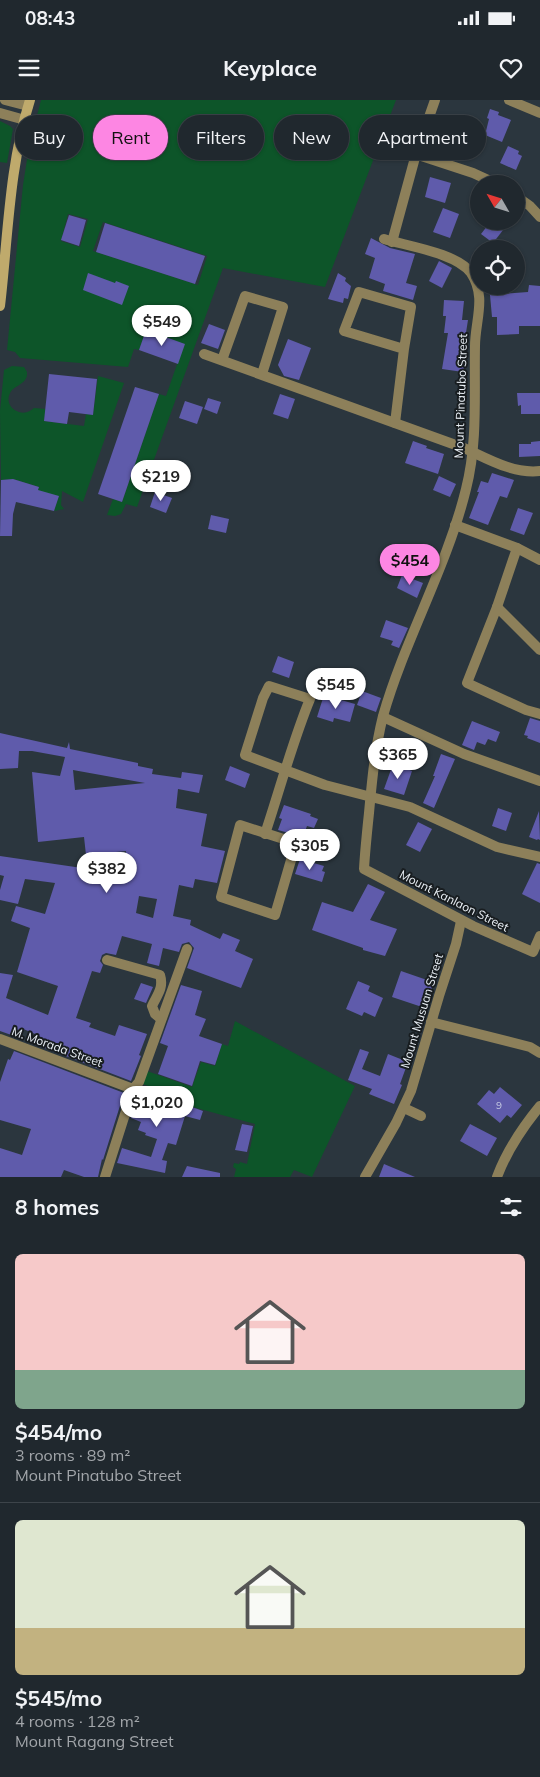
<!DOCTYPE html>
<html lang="en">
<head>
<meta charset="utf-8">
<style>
	:root { --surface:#20282e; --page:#2d343a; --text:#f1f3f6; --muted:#a2a6aa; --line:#3d444a; --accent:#fd86e3 }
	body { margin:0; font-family:Mulish,sans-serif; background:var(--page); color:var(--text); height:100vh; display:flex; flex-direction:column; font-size:19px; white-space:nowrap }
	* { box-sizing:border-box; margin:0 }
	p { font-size:16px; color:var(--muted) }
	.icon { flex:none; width:28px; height:28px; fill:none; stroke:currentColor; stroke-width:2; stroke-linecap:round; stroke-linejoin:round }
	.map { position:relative; height:1077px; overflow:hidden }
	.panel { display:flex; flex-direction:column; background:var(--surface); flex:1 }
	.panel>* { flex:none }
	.banner { position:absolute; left:15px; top:15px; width:510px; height:45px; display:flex; gap:10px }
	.needle { width:32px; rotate:309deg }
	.fabs { position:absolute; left:470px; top:75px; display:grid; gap:10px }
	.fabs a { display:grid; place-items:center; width:55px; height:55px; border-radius:50%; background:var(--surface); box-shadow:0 1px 4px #0004,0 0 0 1px var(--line); font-size:25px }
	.price { position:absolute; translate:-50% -42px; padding:0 11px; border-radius:18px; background:#fff; color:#222; font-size:16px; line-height:32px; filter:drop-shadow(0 1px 2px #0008) }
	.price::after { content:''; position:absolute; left:50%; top:30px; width:15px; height:11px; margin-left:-8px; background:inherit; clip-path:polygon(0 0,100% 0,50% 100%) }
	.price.on { background:var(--accent); color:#111 }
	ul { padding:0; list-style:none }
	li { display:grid; align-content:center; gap:10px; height:265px; padding:0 15px }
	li+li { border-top:1px solid var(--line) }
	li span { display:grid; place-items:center; height:155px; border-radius:8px; color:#555 }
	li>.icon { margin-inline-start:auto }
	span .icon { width:90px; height:90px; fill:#fffc; stroke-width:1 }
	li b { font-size:21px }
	h2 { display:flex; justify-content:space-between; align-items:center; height:60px; padding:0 15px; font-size:21px }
	.chip { padding:0 18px; border-radius:22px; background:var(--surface); box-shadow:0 1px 4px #0004,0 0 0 1px var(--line); font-size:18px; line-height:45px }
	.chip.on { background:var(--accent); color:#111 }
	.status { display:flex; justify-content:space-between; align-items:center; height:35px; padding:0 25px; background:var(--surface); direction:ltr }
	.status svg { height:14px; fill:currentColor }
	header { display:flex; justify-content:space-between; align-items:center; height:65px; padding:0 15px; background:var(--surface); font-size:22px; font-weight:700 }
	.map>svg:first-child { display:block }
</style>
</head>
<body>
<div class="status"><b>08:43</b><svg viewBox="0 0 49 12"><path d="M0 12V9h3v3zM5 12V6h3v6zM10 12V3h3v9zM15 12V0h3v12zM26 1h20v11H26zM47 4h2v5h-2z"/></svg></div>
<header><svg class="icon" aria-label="menu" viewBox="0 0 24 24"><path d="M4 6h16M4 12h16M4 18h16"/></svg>Keyplace<svg class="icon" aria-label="heart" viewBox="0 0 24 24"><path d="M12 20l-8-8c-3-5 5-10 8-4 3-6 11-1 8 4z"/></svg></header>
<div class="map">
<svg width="540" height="1077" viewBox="0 0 540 1077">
	<rect width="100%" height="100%" fill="#2b363e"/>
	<g fill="#0d5529" fill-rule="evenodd">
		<path d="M41,0H396L325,187L223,168L137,407L126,404L121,414L115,416L107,415L113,399L122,402L159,294L166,296L184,244L146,230L139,250L134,249L128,267L20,258L15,252L7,250L23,85L29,47ZM68,114L88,119L80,147L61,141ZM103,122L207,156L198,185L93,151Z"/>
		<path d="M0,21L10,26L13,29L7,63L0,62Z"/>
		<path d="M12,266L24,267L27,272C27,276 27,277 25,280C21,285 16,286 12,290C5,299 9,309 19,312C26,314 30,311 34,308L46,309L44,321L84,326L86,314L93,315L98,276L124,283L83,402L62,391L61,405L64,409L54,411L59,396L38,406H33L39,387L13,379L1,380L0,311L4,270Z"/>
		<path d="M235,921L355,986L312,1077L294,1070L290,1077H234L236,1069L233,1067L234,1063L239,1064L240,1062L247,1064L255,1024L189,1006L177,1001L168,992L142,984L147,971L192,987L201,962L215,966L222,944L228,946Z"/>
	</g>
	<g fill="#5f5bab" fill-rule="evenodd">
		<path d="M490,9L499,12L498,15L511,20L502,42L485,35L489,19L487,18Z"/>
		<path d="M508,46L519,51L518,54L522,56L516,70L500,63Z"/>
		<path d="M430,77L451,83L445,103L425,97Z"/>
		<path d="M443,108L459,114L450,138L433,132Z"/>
		<path d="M69,115L86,120L79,146L61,140Z"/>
		<path d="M491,121H510L493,143L481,134Z"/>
		<path d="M105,123L205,156L195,184L96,152Z"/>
		<path d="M371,138L390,148L415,154L406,183L417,186L413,200L383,191L385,184L369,178L375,158L365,154Z"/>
		<path d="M439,161L452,168L442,188L429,181Z"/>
		<path d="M88,173L115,183L116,181L129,186L122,205L83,190Z"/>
		<path d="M338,173L346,178L345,181L351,186L348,199L344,198L343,203L328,199Z"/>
		<path d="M529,185L540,186V226H519V234L497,235V217H492L490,195L528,192Z"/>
		<path d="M444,200L464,201L462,220H468L462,258L466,259L463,272L442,269L448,233H444L446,216H443Z"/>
		<path d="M209,224L225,230L218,249L201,243Z"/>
		<path d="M146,230L185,244L178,264L139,250Z"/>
		<path d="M288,239L311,248L299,280L284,276L278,265Z"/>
		<path d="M49,274L97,279L93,315L69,312L67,324L44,321Z"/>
		<path d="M135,287L159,294L122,402L98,394Z"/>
		<path d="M517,293H540V314H521V305L518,306Z"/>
		<path d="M280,294L295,299L288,319L273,314Z"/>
		<path d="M208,298L221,302L217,314L204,309Z"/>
		<path d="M185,301L203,307L197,324L179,318Z"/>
		<path d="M413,341L427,346L426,348L444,354L438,374L405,363Z"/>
		<path d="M540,341V356L519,357V344H531V342Z"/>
		<path d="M492,373L514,380L507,398L500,396L488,425L469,418L479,392H477L481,381L488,383Z"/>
		<path d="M439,376L456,384L450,397L433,390Z"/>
		<path d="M13,379L39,387L38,390L59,396L54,411L16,402L13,414L12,436H0L1,380Z"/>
		<path d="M155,392L172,398L166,413L150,407Z"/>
		<path d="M518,408L533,413L524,435L510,430Z"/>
		<path d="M211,415L229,419L226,433L208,429Z"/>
		<path d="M402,475L423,483L417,498L397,488Z"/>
		<path d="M386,520L408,528L399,548L391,545L393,541L380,537Z"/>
		<path d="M278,556L294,562L289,578L272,572Z"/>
		<path d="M362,591L381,598L376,612L357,605Z"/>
		<path d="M323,598L333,601L334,598L355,604L350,622L334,618L333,622L317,617Z"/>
		<path d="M530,618L540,621V643L527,638L528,636L524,635Z"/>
		<path d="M472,621L500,632L496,642L488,639L485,645L477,642L474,650L462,645Z"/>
		<path d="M0,633L67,648L69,642L70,649L138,663V666L153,669L152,674L181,678L182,672L203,675L199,693L178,689L176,708L207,714L201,746L225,751L217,783L195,779L193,788L179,785L173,816L191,820L190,825L220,839L223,833L240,840L235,851L253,859L241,888L187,868L194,848L189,842L182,844L179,852L163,848L159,866L147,863L152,844L122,836L116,855L106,853L102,855L100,861L103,865L100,873L92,871L76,918L91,923L89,927L115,936L119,925L147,934L139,955L141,956L131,981L37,945L40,936L21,928L17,937L0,931V873L13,875L6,898L48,915L58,886L17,872L30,828L11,821L16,806L45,814L55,783L25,779L18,804L0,800V790L4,776L0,775V756L123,774L126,751L86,755L84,737L38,742L32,672L60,676L65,657L32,651H19L18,668L0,669ZM73,670L145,683L75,690ZM139,796L157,799L153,818L136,813Z"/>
		<path d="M441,654L455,659L434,708L423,703L435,676H433Z"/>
		<path d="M393,664L412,671L404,695L384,689Z"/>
		<path d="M230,666L250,674L245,688L225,680Z"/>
		<path d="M284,705L311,714L310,716L318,719L314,728L307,726L303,737L278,730L282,719L279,718Z"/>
		<path d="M498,708L512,713L506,731L492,726Z"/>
		<path d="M539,711L540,740L538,739L537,740L529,737Z"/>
		<path d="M418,722L432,729L420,752L406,745Z"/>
		<path d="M300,759L324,766L322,771L325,772L322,782L295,774Z"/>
		<path d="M537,763L540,764V803L522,794Z"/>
		<path d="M368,784L385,792L370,820L397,829L385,856L363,850V848L312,830L322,802L353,812Z"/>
		<path d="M401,871L427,880L426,882L433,885L425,908L392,897Z"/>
		<path d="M358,881L370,886L368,891L383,898L375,917L364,912L362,916L346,909Z"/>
		<path d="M141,883L153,887L146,903L134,899Z"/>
		<path d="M181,885L202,891L195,915L206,919L199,936L222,944L215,965L200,961L192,986L158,974L168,946L160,943Z"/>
		<path d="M360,949L369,952L362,969L380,976L388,954L408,962L400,984L402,985L394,1004L369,994L372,989L348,980Z"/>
		<path d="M14,951L124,993L103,1060L102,1059L98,1077H84L64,1070L61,1077H0V1048L22,1055L31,1029L0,1020V982L8,959L10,960Z"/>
		<path d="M500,987L522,1005L511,1018L507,1015L500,1023L477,1004L489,990L494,994Z"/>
		<path d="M142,989L203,1011L200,1020L185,1016L176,1045L168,1043L162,1060L167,1061L165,1073L117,1063L122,1048L151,1057L157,1039L145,1035L146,1033L138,1030L141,1022L131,1018L139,992Z"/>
		<path d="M242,1024L253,1026L247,1052L235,1050Z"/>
		<path d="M470,1024L497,1038L487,1056L460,1041Z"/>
		<path d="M384,1064L415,1077H379Z"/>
		<path d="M187,1066L220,1073V1077H182Z"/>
	</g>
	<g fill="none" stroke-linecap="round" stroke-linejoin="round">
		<g stroke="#8d805a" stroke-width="10">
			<path d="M5,0L28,6"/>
			<path d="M509,0L540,13"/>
			<path d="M0,13L25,20"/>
			<path d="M394,47L473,73L497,84"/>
			<path d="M516,96L530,106L540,117"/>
			<path d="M384,139C407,146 457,153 471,173C487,197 475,221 475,246C474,294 478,342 466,389C447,467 405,539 383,616C375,648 372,680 369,713C367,732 365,751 364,769L473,826L533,852L540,836"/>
			<path d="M392,142L416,54L435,0"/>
			<path d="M204,254L464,348C488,359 513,374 540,371"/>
			<path d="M222,260L245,196L283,207L262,274"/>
			<path d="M395,323L404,249L411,207L359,192L344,231L404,249"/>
			<path d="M455,425L517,448L540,460"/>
			<path d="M517,448L497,507L467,583L526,610L540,614"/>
			<path d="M497,507L540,550"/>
			<path d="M383,617L464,654L540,681"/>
			<path d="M240,725L296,743L275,815L221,797Z"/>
			<path d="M265,734C280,689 292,643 310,599L269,586L263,598L245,655L325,685L410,707L497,747L540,757"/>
			<path d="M107,860L160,875C164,888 157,895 152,906L155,914L161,919"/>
			<path d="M431,922L530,947L540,953"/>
			<path d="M0,939L133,989"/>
			<path d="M404,1008L421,1016"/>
			<path d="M105,1077L133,989L139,982L187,849"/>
			<path d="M365,1077L396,1023L411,991L439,896L456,844L461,821"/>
			<path d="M497,1077C507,1050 522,1028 540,1006"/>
		</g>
		<path stroke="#bfaa6c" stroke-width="10" d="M0,206C8,138 9,66 30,0"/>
	</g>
	<g text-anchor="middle" stroke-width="4" stroke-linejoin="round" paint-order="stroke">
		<g font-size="10" fill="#c8cce4">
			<text x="499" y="1009">9</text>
		</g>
		<g font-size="12" fill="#ebf1f7" stroke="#181d20">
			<text transform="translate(461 296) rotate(-88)" y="4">Mount Pinatubo Street</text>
			<text transform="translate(454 801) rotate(27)" y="4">Mount Kanlaon Street</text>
			<text transform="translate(422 911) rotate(-73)" y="4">Mount Musuan Street</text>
			<text transform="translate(57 947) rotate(20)" y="4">M. Morada Street</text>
		</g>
	</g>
</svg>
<div class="fabs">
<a><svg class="needle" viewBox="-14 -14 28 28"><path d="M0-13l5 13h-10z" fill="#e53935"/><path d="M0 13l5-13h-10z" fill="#a2a6aa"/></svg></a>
<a><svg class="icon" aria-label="locate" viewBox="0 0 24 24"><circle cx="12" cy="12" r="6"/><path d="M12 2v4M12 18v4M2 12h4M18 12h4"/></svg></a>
</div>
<b class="price" style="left:162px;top:247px">$549</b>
<b class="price" style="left:161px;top:402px">$219</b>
<b class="price on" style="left:410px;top:486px">$454</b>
<b class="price" style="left:336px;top:610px">$545</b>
<b class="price" style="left:398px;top:680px">$365</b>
<b class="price" style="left:310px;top:771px">$305</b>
<b class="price" style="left:107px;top:794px">$382</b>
<b class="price" style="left:157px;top:1028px">$1,020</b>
<div class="banner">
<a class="chip">Buy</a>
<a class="chip on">Rent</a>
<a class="chip">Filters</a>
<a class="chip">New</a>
<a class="chip">Apartment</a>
</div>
</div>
<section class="panel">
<h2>8 homes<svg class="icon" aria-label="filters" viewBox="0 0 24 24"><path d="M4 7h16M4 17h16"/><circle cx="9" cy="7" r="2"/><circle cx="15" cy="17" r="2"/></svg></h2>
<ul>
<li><span style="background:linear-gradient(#f6c9c9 75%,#7fa58c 0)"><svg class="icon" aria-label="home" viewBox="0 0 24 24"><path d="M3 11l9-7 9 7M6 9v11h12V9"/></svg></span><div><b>$454/mo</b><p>3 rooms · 89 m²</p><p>Mount Pinatubo Street</p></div></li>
<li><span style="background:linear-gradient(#dfe7d0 70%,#c2b280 0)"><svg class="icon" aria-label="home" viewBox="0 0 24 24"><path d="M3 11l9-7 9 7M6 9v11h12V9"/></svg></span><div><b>$545/mo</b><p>4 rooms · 128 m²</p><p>Mount Ragang Street</p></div></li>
</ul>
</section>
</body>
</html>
